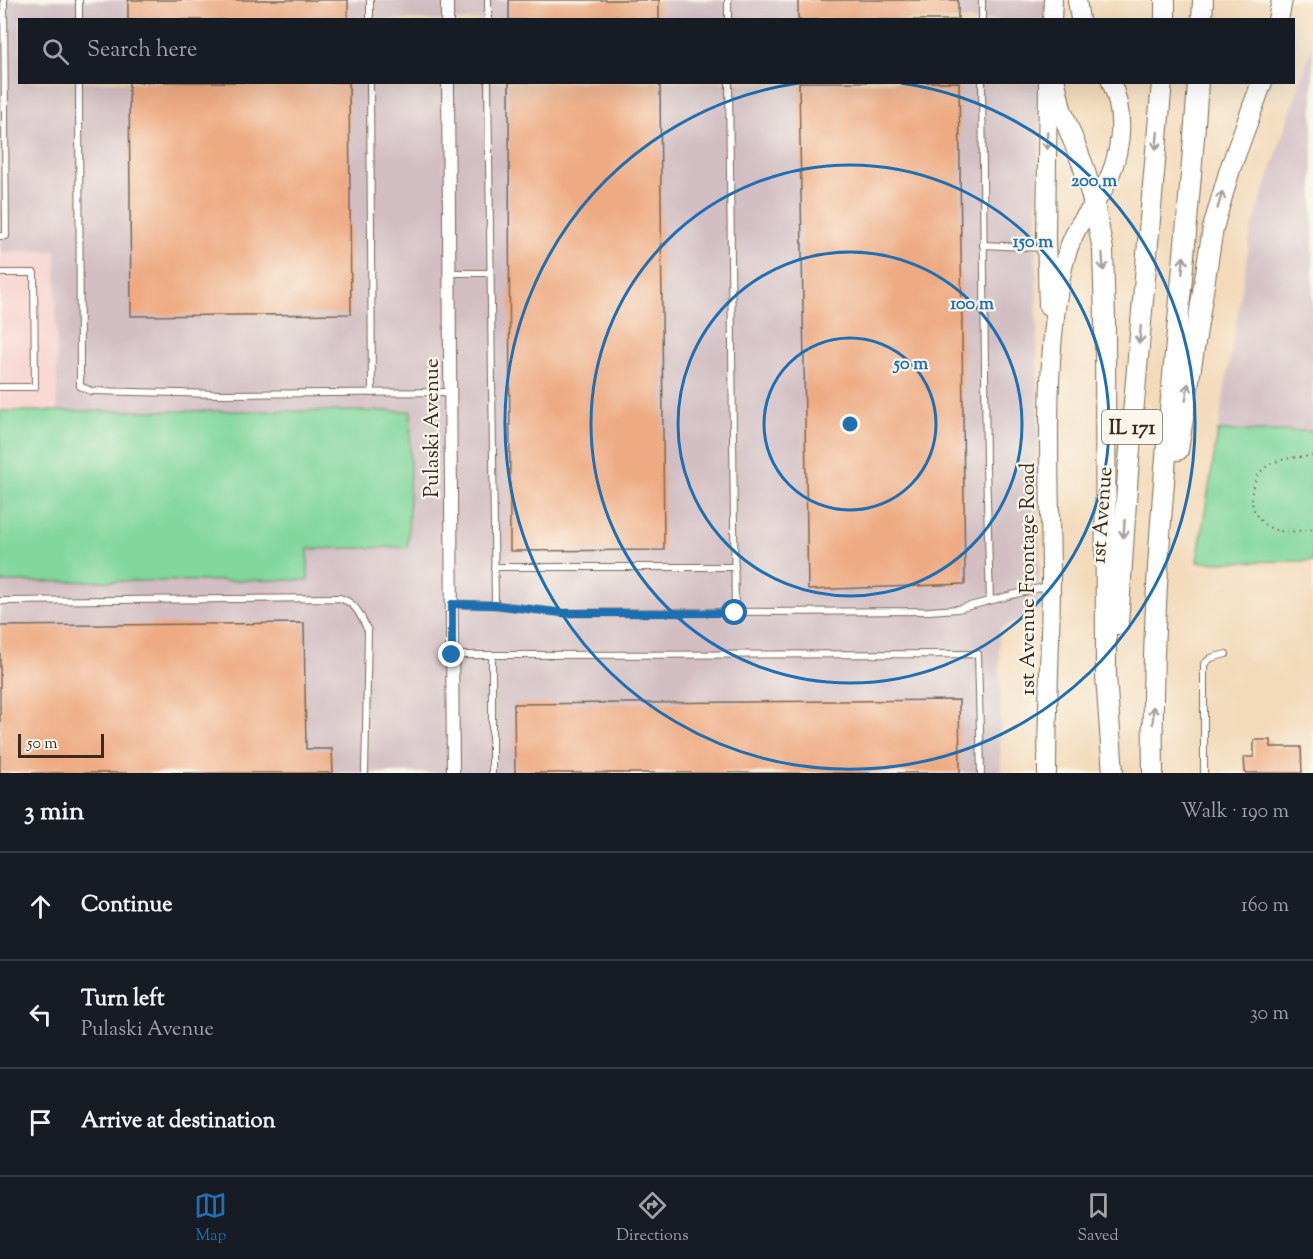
<!DOCTYPE html>
<html lang="en">
<head>
<meta charset="utf-8">
<style>
	body { margin:0; font-family:"Sorts Mill Goudy",serif; background:#242831; color:#f1f3f6 }
	.scale { position:absolute; left:18px; bottom:15px; width:86px; box-sizing:border-box; padding-left:6px; border:3px solid #3b2a1e; border-top:0; font-size:16px; line-height:21px; white-space:nowrap; color:#3b2a1e; -webkit-text-stroke:4px #fbf7ec; paint-order:stroke }
	.stop { position:absolute; width:18px; height:18px; margin:-14px; border:4px solid #1f6fb2; border-radius:50%; background:#fff }
	.stop.end { background:#1f6fb2; border-color:#fff; box-shadow:0 2px 6px #0008 }
	.list { margin:0; padding:0; list-style:none }
	h2 { display:flex; justify-content:space-between; align-items:center; height:78px; margin:0; padding:0 24px; font-size:26px }
	h2 small { font-size:20px; font-weight:400; color:#9ea1a6 }
	.list li { display:grid; grid-template-columns:39px 1fr auto; gap:18px; align-items:center; box-sizing:border-box; height:108px; padding:0 24px; border-top:2px solid #363941 }
	.list b { display:block; font-size:22px; white-space:nowrap }
	.list p { margin:0; font-size:20px; white-space:nowrap; color:#9ea1a6 }
	.list em { font-size:20px; font-style:normal; color:#9ea1a6 }
	.icon { flex:none; width:33px; height:33px; fill:none; stroke:currentColor; stroke-width:2; stroke-linecap:round; stroke-linejoin:round }
	.map { position:relative; flex:none; width:1313px; height:773px; overflow:hidden }
	.search { position:absolute; background:#171b24; box-shadow:0 6px 24px #0002; left:18px; right:18px; top:18px; height:66px; display:flex; align-items:center; gap:15px; box-sizing:border-box; padding:0 21px; border-radius:0px; color:#9ea1a6; font-size:22px }
	.sheet { height:402px; background:#171b24 }
	nav { display:flex; justify-content:space-around; align-items:center; box-sizing:border-box; height:84px; border-top:2px solid #363941; background:#171b24; font-size:16px; color:#9ea1a6 }
	nav a { display:grid; justify-items:center; gap:3px }
	nav .on { color:#1f6fb2 }
	.map>svg:first-child { display:block }
	.built { fill:#f7d0cc }
	.industrial { fill:#d2bec3 }
	.green { fill:#81d79c; stroke:#5e805d; stroke-width:1.5 }
	.building { fill:#eeab83 }
	.lines { fill:none; stroke-linecap:round; stroke-linejoin:round }
	.lane-casing { stroke:#7b6855; stroke-width:8 }
	.street-casing { stroke:#7b6855; stroke-width:14 }
	.secondary-casing { stroke:#7b6855; stroke-width:20 }
	.primary-casing { stroke:#7b6855; stroke-width:22 }
	.path { stroke:#7b6855; stroke-width:2; stroke-dasharray:1.5 4.5; stroke-linecap:butt }
	.lane { stroke:#fff; stroke-width:6 }
	.street { stroke:#fff; stroke-width:12 }
	.secondary { stroke:#fff; stroke-width:18 }
	.primary { stroke:#fff; stroke-width:20 }
	.oneway { stroke:#a79f9a }
	.route { stroke:#1f6fb2; stroke-width:8 }
	.ring { fill:none; stroke:#1f6fb2; stroke-width:3 }
	.labels { text-anchor:middle; stroke-width:4.5; stroke-linejoin:round; paint-order:stroke }
	.shield { fill:#fbf7ec; stroke:#75685c; stroke-width:1.5 }
	.shield-label { font-size:20px; font-weight:bold; fill:#3b2a1e }
	.street-label { font-size:21px; fill:#3b2a1e; stroke:#fbf7ec }
	.centre { fill:#1f6fb2; stroke:#fbf7ec; stroke-width:3 }
	.ring-label { font-size:18px; text-anchor:middle; font-weight:bold; fill:#1f6fb2; stroke:#fbf7ec; stroke-width:4.5; stroke-linejoin:round; paint-order:stroke }
</style>
</head>
<body>
<div class="map">
<svg width="1313" height="773" viewBox="0 0 1313 773">
	<rect width="100%" height="100%" fill="#fbf7ec"/>
	<filter id="ink" filterUnits="userSpaceOnUse"><feTurbulence type="fractalNoise" baseFrequency=".0167" numOctaves="2"/><feDisplacementMap in="SourceGraphic" scale="12" xChannelSelector="R" yChannelSelector="G"/><feConvolveMatrix kernelMatrix="1 2 1 2 8 2 1 2 1" color-interpolation-filters="sRGB"/></filter>
	<filter id="wash" filterUnits="userSpaceOnUse"><feTurbulence type="fractalNoise" baseFrequency=".008" numOctaves="4" result="noise"/><feDisplacementMap in="SourceGraphic" scale="24" xChannelSelector="R" yChannelSelector="G"/><feGaussianBlur stdDeviation="1.35" result="paint"/><feColorMatrix in="noise" values="0 0 0 0 0 0 0 0 0 0 0 0 0 0 0 0 0 1.4 0 .05"/><feComposite in="paint" operator="in"/></filter>
	<g filter="url(#wash)">
		<rect width="100%" height="100%" fill="#f3daba"/>
		<polygon class="built" points="56,251 57,410 0,411 0,252"/>
		<g class="industrial">
			<polygon points="0,0 1045,0 1044,20 20,20 20,82 1042,83 1036,237 1040,611 999,629 1001,773 0,773 0,411 57,410 56,251 0,252"/>
			<polygon points="1313,44 1313,431 1218,431 1252,227"/>
		</g>
		<g class="green">
			<polygon points="0,411 411,411 408,547 308,549 308,580 0,582"/>
			<polygon points="1218,431 1313,431 1313,561 1197,562"/>
		</g>
		<g id="blocks">
			<g class="building">
				<rect x="128" y="0" width="220" height="20"/>
				<rect x="509" y="0" width="150" height="20"/>
				<rect x="798" y="0" width="160" height="20"/>
				<polygon points="129,82 349,82 351,314 131,316"/>
				<polygon points="509,82 660,82 664,550 510,551"/>
				<polygon points="799,82 959,82 965,584 808,590"/>
				<polygon points="304,623 306,749 332,749 333,773 0,773 0,626"/>
				<polygon points="959,700 960,773 515,773 514,704"/>
				<polygon points="1254,740 1271,740 1271,747 1301,747 1302,773 1245,773 1244,757 1254,757"/>
			</g>
		</g>
	</g>
	<g filter="url(#ink)">
		<use href="#blocks" fill-opacity="0" stroke="#7b6855" stroke-width="1.5"/>
		<g class="lines">
			<defs>
				<g id="lane">
					<polyline points="79,0 79,20"/>
					<polyline points="370,0 370,20"/>
					<polyline points="728,0 728,20"/>
					<polyline points="982,0 982,20"/>
					<polyline points="488,20 488,0"/>
					<polyline points="79,82 80,386 91,391 220,394 450,392"/>
					<polyline points="370,82 372,393"/>
					<polyline points="488,82 495,605"/>
					<polyline points="729,82 735,613"/>
					<polyline points="982,82 986,467 990,601"/>
					<polyline points="0,236 6,236 4,0"/>
					<polyline points="983,245 1043,248"/>
					<polyline points="0,273 34,273 35,387 0,387"/>
					<polyline points="450,273 490,273"/>
					<polyline points="494,567 735,567"/>
					<path d="M 0,601 L 339,598 C 356,602 361,616 368,631 L 365,773"/>
					<polyline points="452,604 495,605 563,613 929,611 958,609 1047,586"/>
					<polyline points="453,655 978,654 981,773"/>
					<polyline points="492,773 492,655"/>
					<polyline points="1204,773 1204,664 1211,658 1226,654"/>
				</g>
				<g id="street">
					<polyline points="447,0 447,20"/>
					<polyline points="448,82 453,773"/>
				</g>
				<g id="secondary">
					<polyline points="1077,0 1080,20"/>
					<polyline points="1052,20 1053,0"/>
					<polyline points="1048,306 1046,237 1048,82"/>
					<path d="M 1047,773 C 1047,706 1051,639 1051,573 C 1050,476 1043,367 1062,272 C 1065,256 1071,240 1079,225 C 1086,214 1095,204 1102,192 C 1121,159 1127,117 1111,82"/>
				</g>
				<g id="primary">
					<polyline points="1165,20 1165,0"/>
					<polyline points="1202,20 1203,0"/>
					<polyline points="1278,20 1282,0"/>
					<polyline points="1055,82 1061,109 1084,168 1094,204 1103,250 1105,320 1106,676 1113,773"/>
					<polyline points="1178,450 1213,228 1230,169 1262,82"/>
					<polyline points="1118,624 1128,472 1162,82"/>
					<path d="M 1153,773 C 1149,542 1183,313 1198,82"/>
				</g>
			</defs>
			<use href="#lane" class="lane-casing"/>
			<use href="#street" class="street-casing"/>
			<use href="#secondary" class="secondary-casing"/>
			<use href="#primary" class="primary-casing"/>
			<path class="path" d="M 1313,456 C 1299,457 1285,457 1271,464 C 1248,475 1244,511 1267,526 C 1281,535 1297,531 1313,529"/>
			<use href="#lane" class="lane"/>
			<use href="#street" class="street"/>
			<use href="#secondary" class="secondary"/>
			<use href="#primary" class="primary"/>
		</g>
		<defs><path id="oneway-shaft" d="M-6 0H5M1.5-3L5.5 0L1.5 3" fill="none" stroke-width="1.6" stroke-linecap="round" stroke-linejoin="round" transform="scale(1.5)"/></defs>
		<g class="oneway">
			<use href="#oneway-shaft" transform="translate(1047 141) rotate(91)"/>
			<use href="#oneway-shaft" transform="translate(1157 141) rotate(95)"/>
			<use href="#oneway-shaft" transform="translate(1220 200) rotate(-74)"/>
			<use href="#oneway-shaft" transform="translate(1103 262) rotate(86)"/>
			<use href="#oneway-shaft" transform="translate(1183 265) rotate(-85)"/>
			<use href="#oneway-shaft" transform="translate(1140 335) rotate(95)"/>
			<use href="#oneway-shaft" transform="translate(1187 392) rotate(-81)"/>
			<use href="#oneway-shaft" transform="translate(1124 529) rotate(94)"/>
			<use href="#oneway-shaft" transform="translate(1153 715) rotate(-89)"/>
		</g>
	</g>
	<g class="lines" filter="url(#ink)">
		<polyline class="route" points="452,655 452,604 495,605 563,613 735,613"/>
	</g>
	<g class="ring">
		<circle cx="850" cy="424" r="86"/>
		<circle cx="850" cy="424" r="172"/>
		<circle cx="850" cy="424" r="259"/>
		<path d="M901 83A345 345 0 1 1 799 83"/>
	</g>
	<g class="labels">
		<rect class="shield" x="1102" y="410" width="60" height="34" rx="4.5"/>
		<g class="shield-label">
			<text x="1132" y="434">IL 171</text>
		</g>
		<g class="street-label">
			<text transform="translate(431 428) rotate(-90)" y="7">Pulaski Avenue</text>
			<text transform="translate(1101 515) rotate(-86)" y="7">1st Avenue</text>
			<text transform="translate(1027 579) rotate(-90)" y="7">1st Avenue Frontage Road</text>
		</g>
	</g>
	<circle cx="850" cy="424" r="9" class="centre"/>
	<g class="ring-label">
		<text x="1094" y="186">200 m</text>
		<text x="1033" y="247">150 m</text>
		<text x="972" y="309">100 m</text>
		<text x="911" y="369">50 m</text>
	</g>
</svg>
<div class="scale">50 m</div>
<div class="stop" style="left:735px;top:613px"></div>
<div class="stop end" style="left:452px;top:655px"></div>
<div class="search"><svg class="icon" aria-label="search" viewBox="0 0 24 24"><circle cx="10" cy="10" r="6"/><path d="M15 15l6 6"/></svg>Search here</div>
</div>
<section class="sheet">
<h2>3 min<small>Walk · 190 m</small></h2>
<ul class="list">
<li><svg class="icon" aria-label="ahead" viewBox="0 0 24 24"><path d="M12 20V5M6 11l6-6 6 6"/></svg><div><b>Continue</b></div><em>160 m</em></li>
<li><svg class="icon" aria-label="left" viewBox="0 0 24 24"><path d="M17 20v-9H6M10 6l-5 5 5 5"/></svg><div><b>Turn left</b><p>Pulaski Avenue</p></div><em>30 m</em></li>
<li><svg class="icon" aria-label="arrive" viewBox="0 0 24 24"><path d="M6 21V4h12l-3 4 3 4H6"/></svg><div><b>Arrive at destination</b></div></li>
</ul>
</section>
<nav>
<a class="on"><svg class="icon" aria-label="map" viewBox="0 0 24 24"><path d="M3 6l6-2 6 2 6-2v14l-6 2-6-2-6 2zM9 4v14M15 6v14"/></svg>Map</a>
<a><svg class="icon" aria-label="directions" viewBox="0 0 24 24"><path d="M12 3l9 9-9 9-9-9zM9 14v-3h6M13 9l2 2-2 2"/></svg>Directions</a>
<a><svg class="icon" aria-label="saved" viewBox="0 0 24 24"><path d="M7 4h10v16l-5-4-5 4z"/></svg>Saved</a>
</nav>
</body>
</html>
